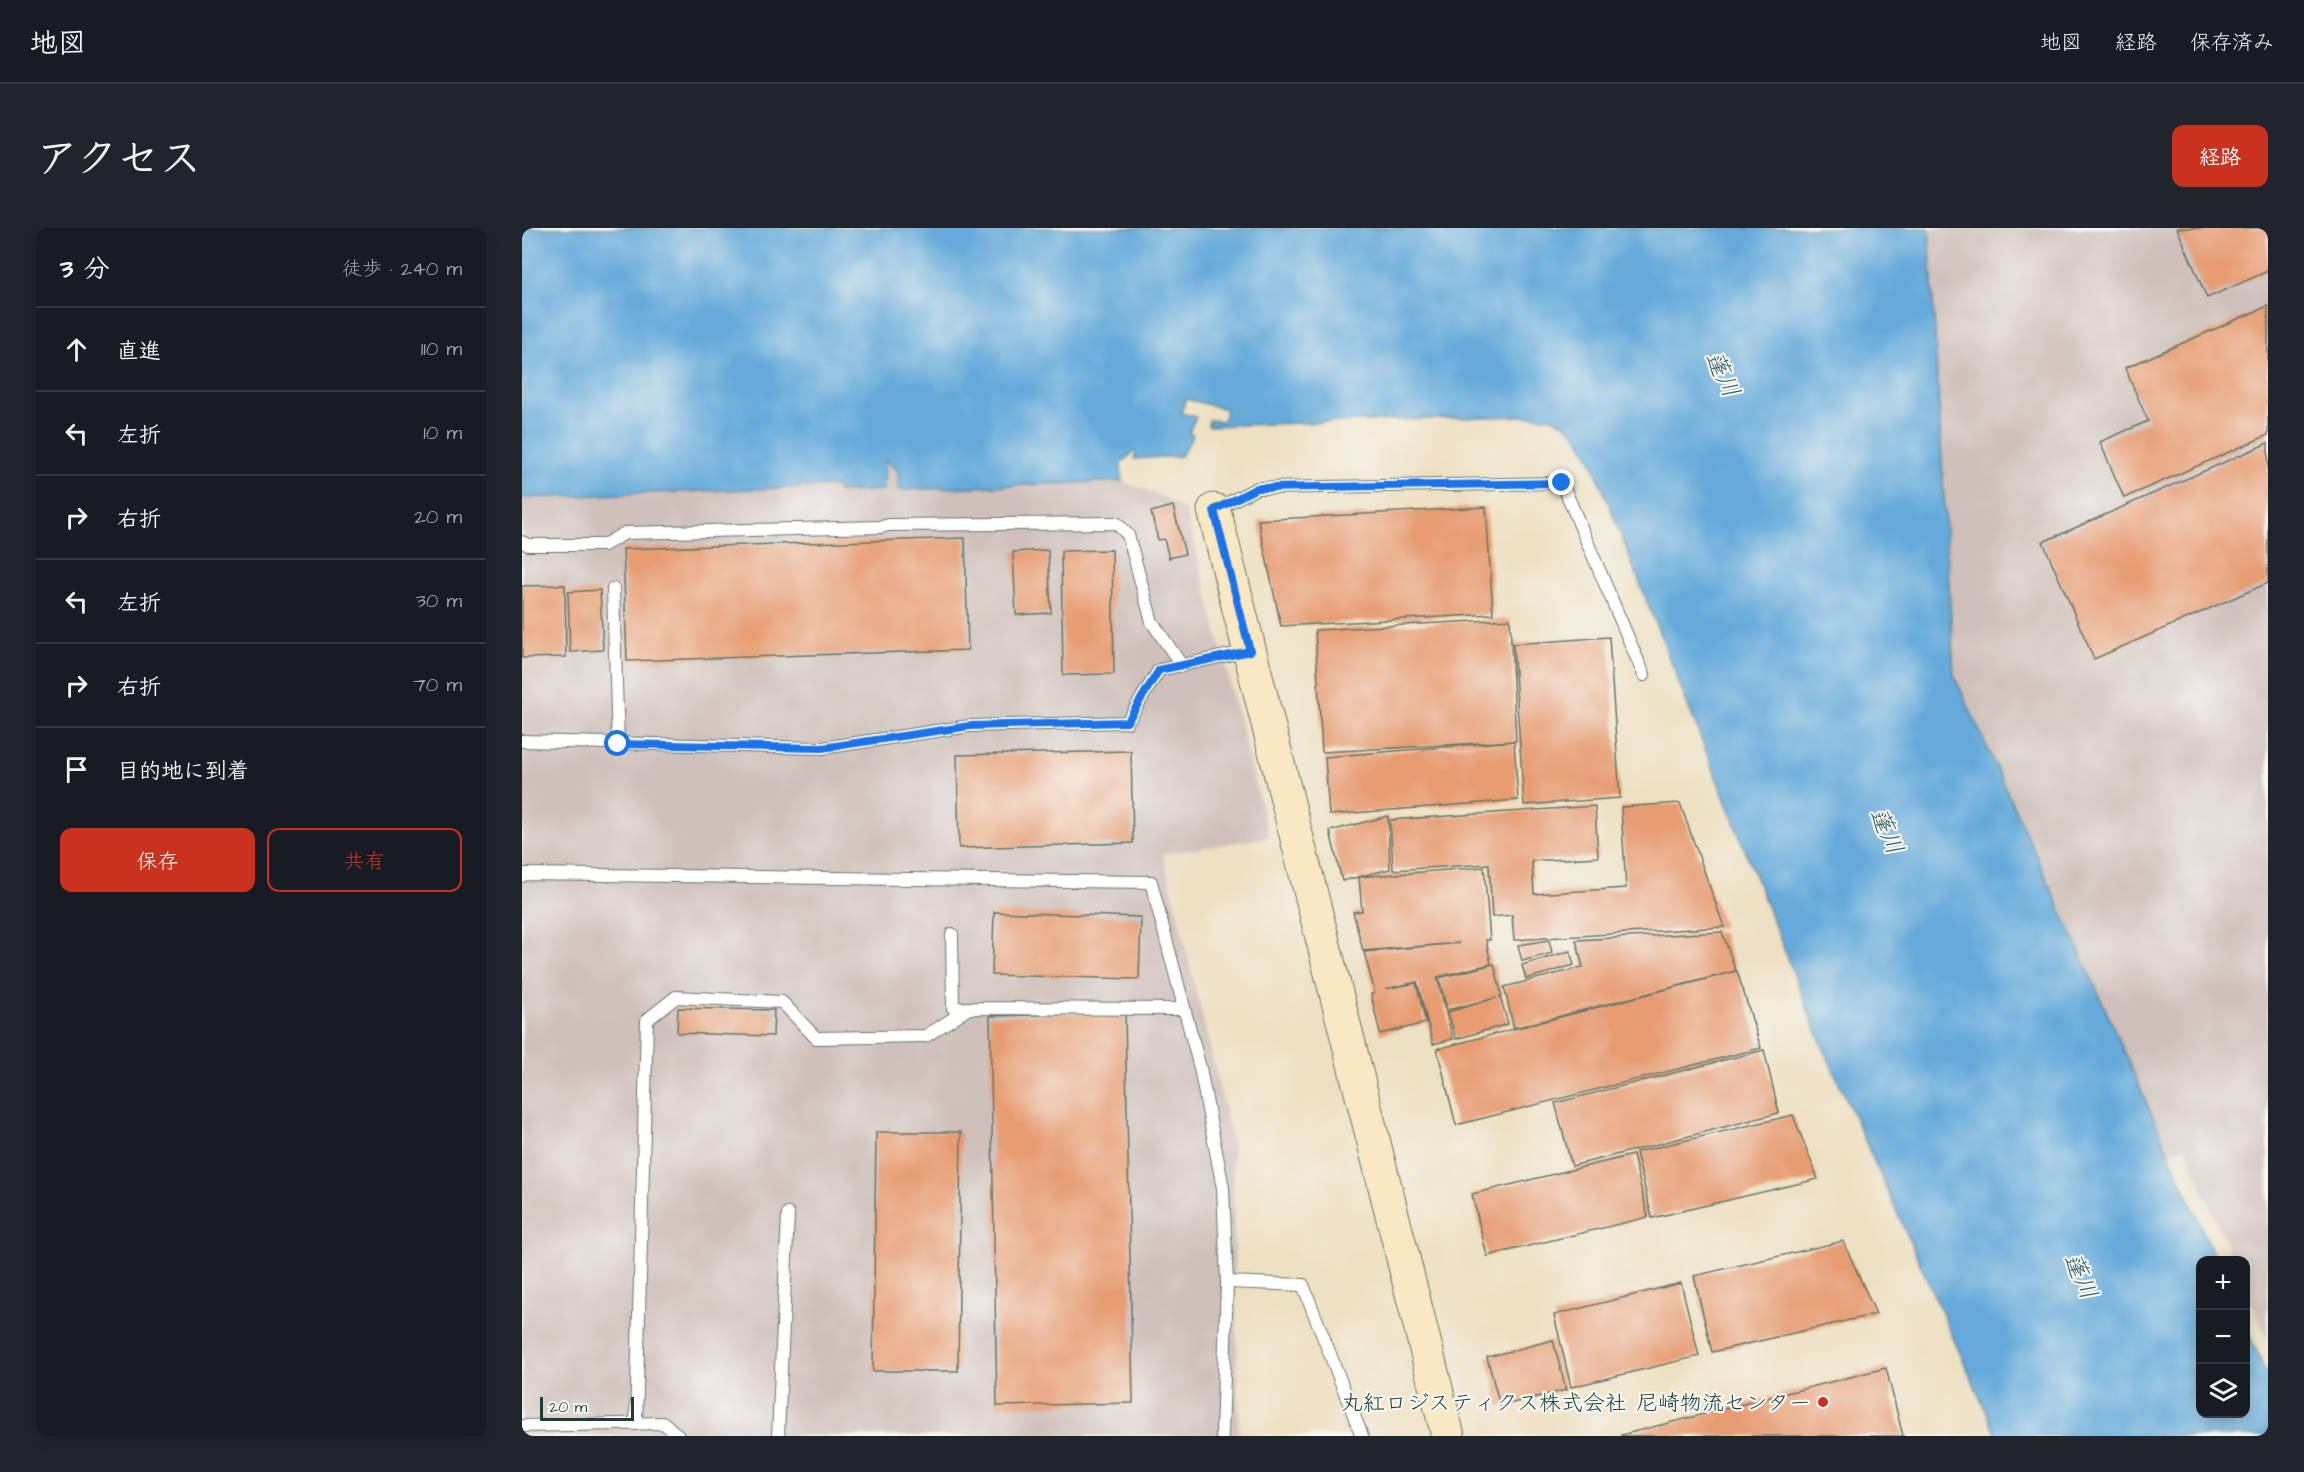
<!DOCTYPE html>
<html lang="ja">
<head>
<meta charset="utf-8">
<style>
	body { margin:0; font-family:"Architects Daughter","Klee One",sans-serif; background:#20242c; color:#f1f3f6 }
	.controls { position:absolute; right:18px; bottom:18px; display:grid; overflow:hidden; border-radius:12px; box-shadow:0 3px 15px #0003 }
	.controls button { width:54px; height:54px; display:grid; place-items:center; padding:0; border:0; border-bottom:2px solid #363941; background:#171b24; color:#f1f3f6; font:30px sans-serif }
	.scale { position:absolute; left:18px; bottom:15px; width:94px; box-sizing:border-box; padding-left:6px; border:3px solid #1f3d34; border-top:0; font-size:16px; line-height:21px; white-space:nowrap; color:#1f3d34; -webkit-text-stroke:4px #f6f6f2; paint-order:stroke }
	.stop { position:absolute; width:18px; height:18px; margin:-14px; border:4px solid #1a73e8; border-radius:50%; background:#fff }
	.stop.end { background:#1a73e8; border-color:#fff; box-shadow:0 2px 6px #0008 }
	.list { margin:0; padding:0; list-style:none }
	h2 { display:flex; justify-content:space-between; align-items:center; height:78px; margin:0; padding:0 24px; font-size:26px }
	h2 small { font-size:20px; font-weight:400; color:#9ea1a6 }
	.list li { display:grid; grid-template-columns:39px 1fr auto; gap:18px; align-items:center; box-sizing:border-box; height:84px; padding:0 24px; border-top:2px solid #363941 }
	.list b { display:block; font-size:22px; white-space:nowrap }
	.list em { font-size:20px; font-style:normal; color:#9ea1a6 }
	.actions { display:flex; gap:12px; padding:18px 24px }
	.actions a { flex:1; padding:14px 0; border:2px solid #c8321e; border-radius:12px; text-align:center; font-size:21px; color:#c8321e }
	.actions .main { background:#c8321e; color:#fff }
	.icon { flex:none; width:33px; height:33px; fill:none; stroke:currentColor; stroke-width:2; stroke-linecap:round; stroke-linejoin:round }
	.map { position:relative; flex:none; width:1746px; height:1208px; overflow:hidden; border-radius:12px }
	header { display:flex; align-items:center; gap:36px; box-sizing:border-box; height:84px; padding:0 30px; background:#171b24; border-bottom:2px solid #363941 }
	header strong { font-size:28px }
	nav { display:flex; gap:33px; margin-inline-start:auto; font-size:21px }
	.intro { display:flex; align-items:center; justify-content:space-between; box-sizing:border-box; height:144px; padding:0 36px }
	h1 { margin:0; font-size:42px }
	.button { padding:15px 27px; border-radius:12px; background:#c8321e; color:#fff; font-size:21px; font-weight:700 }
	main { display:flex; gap:36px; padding:0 36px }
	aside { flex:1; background:#171b24; border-radius:12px; box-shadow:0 3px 15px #0003 }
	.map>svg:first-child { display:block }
	.industrial { fill:#cfc0bb }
	.water { fill:#65aada; stroke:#427487; stroke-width:1.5 }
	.building { fill:#e79c72 }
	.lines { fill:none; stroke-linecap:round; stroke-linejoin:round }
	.lane-casing { stroke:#677666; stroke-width:14 }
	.secondary-casing { stroke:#677666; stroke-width:35 }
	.lane { stroke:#fff; stroke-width:12 }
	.secondary { stroke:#f8e8c3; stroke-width:33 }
	.route { stroke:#1a73e8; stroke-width:8 }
	.poi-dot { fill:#c8321e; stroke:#f6f6f2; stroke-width:2 }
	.labels { text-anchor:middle; stroke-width:4.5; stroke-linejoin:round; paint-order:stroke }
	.poi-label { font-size:22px; fill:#1f3d34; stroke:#f6f6f2; text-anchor:end }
	.water-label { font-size:24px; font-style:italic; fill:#345e66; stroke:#f6f6f2 }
</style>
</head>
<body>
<header>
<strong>地図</strong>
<nav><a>地図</a><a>経路</a><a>保存済み</a></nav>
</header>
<div class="intro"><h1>アクセス</h1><a class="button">経路</a></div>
<main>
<aside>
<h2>3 分<small>徒歩 · 240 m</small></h2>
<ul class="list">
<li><svg class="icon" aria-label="ahead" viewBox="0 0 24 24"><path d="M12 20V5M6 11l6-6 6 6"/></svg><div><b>直進</b></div><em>110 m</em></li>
<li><svg class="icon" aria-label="left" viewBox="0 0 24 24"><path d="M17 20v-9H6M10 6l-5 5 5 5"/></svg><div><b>左折</b></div><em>10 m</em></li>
<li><svg class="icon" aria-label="right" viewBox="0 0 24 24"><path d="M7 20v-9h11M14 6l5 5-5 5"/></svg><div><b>右折</b></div><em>20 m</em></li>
<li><svg class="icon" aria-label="left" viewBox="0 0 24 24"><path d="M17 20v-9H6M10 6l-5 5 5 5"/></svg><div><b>左折</b></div><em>30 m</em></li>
<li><svg class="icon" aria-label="right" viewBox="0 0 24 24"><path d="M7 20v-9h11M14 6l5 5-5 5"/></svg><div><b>右折</b></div><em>70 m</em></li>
<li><svg class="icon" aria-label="arrive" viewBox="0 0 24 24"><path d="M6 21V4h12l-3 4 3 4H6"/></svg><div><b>目的地に到着</b></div></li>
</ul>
<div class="actions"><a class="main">保存</a><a>共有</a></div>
</aside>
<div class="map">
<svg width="1746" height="1208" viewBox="0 0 1746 1208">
	<rect width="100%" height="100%" fill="#f6f6f2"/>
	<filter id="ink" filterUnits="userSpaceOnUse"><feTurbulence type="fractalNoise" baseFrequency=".0167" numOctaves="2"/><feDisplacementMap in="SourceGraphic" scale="12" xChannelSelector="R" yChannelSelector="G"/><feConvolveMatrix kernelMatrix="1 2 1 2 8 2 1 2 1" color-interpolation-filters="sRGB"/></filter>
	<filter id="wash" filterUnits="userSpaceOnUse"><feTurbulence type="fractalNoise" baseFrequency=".008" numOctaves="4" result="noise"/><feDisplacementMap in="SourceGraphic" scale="24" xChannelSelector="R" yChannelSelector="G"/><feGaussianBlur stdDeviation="1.35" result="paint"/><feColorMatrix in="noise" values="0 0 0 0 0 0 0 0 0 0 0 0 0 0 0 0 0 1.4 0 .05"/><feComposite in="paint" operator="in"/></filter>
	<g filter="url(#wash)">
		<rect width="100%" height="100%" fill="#eee0c2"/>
		<g class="industrial">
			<polygon points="1407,0 1746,0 1746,1114 1724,1061 1724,1032 1711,1032 1663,919 1648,928 1568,746 1432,447"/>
			<polygon points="362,231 376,243 376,262 600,253 641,269 664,283 747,609 641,626 710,912 717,1208 0,1208 0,270 313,258 362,262"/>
		</g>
		<path class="water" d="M 0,0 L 1407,0 L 1432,447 L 1568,746 L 1694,1032 L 1678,1032 L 1678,1186 L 1724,1186 L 1724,1099 L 1746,1150 L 1746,1208 L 1475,1208 L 1297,810 L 1072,239 C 1064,221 1053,199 1033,191 C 1024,187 1010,189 999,188 L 686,198 L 687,192 L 700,193 L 702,191 L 704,181 L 664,171 L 659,185 L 674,189 L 667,204 L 671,207 L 659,228 L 612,231 L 614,226 L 612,223 L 599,236 L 600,253 L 376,262 L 376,243 L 363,232 L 362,262 L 316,264 L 313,258 L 0,270 Z"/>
		<g id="blocks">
			<g class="building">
				<polygon points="1655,0 1746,0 1746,43 1685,70"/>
				<polygon points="1746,78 1746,207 1602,270 1578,214 1626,193 1603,140"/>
				<polygon points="1746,215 1746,355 1572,431 1521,314"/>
				<polygon points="651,278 663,326 647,330 642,311 636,312 629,284"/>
				<polygon points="964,279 971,386 759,398 736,292"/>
				<polygon points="443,310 446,422 105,433 101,321"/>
				<polygon points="526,322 529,385 494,387 491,324"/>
				<polygon points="590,322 592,446 541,447 539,323"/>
				<polygon points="43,357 44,429 0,430 0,358"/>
				<polygon points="78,362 81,422 48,424 46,364"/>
				<polygon points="988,391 994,513 800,524 793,402"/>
				<polygon points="1087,409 1098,570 1002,577 991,416"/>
				<polygon points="992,513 996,572 807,587 803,529"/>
				<polygon points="609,523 611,615 437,620 435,527"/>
				<polygon points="1158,575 1202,699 992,712 990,687 970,689 967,636 871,642 868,592 1073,578 1076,629 1010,633 1012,666 1104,660 1099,579"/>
				<polygon points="866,588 868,641 820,653 808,603"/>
				<polygon points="962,639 968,712 964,712 969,736 915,749 931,811 911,816 895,754 864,761 894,755 904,795 858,806 849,766 853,765 842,724 937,715 841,723 831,684 840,683 837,649"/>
				<polygon points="472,684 619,689 617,751 470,747"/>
				<polygon points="1200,704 1214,743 992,800 982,759 1061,739 1054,712"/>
				<polygon points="1027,712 1030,725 1000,733 996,717"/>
				<polygon points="1048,723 1052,737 1004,751 1000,737"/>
				<polygon points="972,736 980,768 978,768 986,796 934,811 926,784 974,770 925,782 917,750"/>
				<polygon points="1215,743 1239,820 934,897 915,821"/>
				<polygon points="156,780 252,782 251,808 155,805"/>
				<polygon points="603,785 611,1175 475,1178 468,788"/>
				<polygon points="1242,822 1257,885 1050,938 1033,875"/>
				<polygon points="1271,887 1296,951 1130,990 1114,924"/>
				<polygon points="354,904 439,904 436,1143 351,1143"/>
				<polygon points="1111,927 1126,989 965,1028 950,966"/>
				<polygon points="1321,1013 1354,1086 1190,1124 1172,1048"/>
				<polygon points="1159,1055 1177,1128 1049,1159 1032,1087"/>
				<polygon points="1031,1112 1044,1162 978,1178 965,1129"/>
				<polygon points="1364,1140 1381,1208 1099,1208 1099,1207"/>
			</g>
		</g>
	</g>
	<g filter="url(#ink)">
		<use href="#blocks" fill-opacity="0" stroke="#677666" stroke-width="1.5"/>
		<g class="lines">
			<defs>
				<g id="lane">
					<polyline points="692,282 735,260 1040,255 1122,447"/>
					<polyline points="0,314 6,317 82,317 103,305 359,299 367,297 594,295 606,307 630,394 660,438"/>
					<polyline points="91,361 96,516"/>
					<polyline points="0,513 300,520 448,498 605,494 637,442 726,423"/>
					<polyline points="0,648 1,646 629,654 678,840 701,960 705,1054 700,1208"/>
					<polyline points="430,706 431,780 662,781"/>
					<polyline points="705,1054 781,1057 840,1208"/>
					<polyline points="114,1196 125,792 154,769 260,774 294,810 404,808 447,780"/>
					<polyline points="0,1198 142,1195 156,1208"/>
					<polyline points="256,1208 266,986"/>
				</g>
				<polyline id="secondary" points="692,282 926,1208"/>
			</defs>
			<use href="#lane" class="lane-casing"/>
			<use href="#secondary" class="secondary-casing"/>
			<use href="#lane" class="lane"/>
			<use href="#secondary" class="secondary"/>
		</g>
	</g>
	<g class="lines" filter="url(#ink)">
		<polyline class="route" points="96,516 300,520 448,498 605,494 637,442 728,423 692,282 735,260 1040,255"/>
	</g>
	<circle class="poi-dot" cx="1301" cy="1174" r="6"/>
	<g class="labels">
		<g class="poi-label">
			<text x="1289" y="1182">丸紅ロジスティクス株式会社 尼崎物流センター</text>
		</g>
		<g class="water-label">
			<text transform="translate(1201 146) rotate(65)" y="8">蓬川</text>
			<text transform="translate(1365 603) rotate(66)" y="8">蓬川</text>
			<text transform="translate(1559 1048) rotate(66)" y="8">蓬川</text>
		</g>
	</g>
</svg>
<div class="controls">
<button>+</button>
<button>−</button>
<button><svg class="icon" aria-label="layers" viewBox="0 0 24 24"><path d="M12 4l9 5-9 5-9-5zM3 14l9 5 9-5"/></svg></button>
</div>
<div class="scale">20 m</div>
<div class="stop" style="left:96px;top:516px"></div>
<div class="stop end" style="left:1040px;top:255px"></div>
</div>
</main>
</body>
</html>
